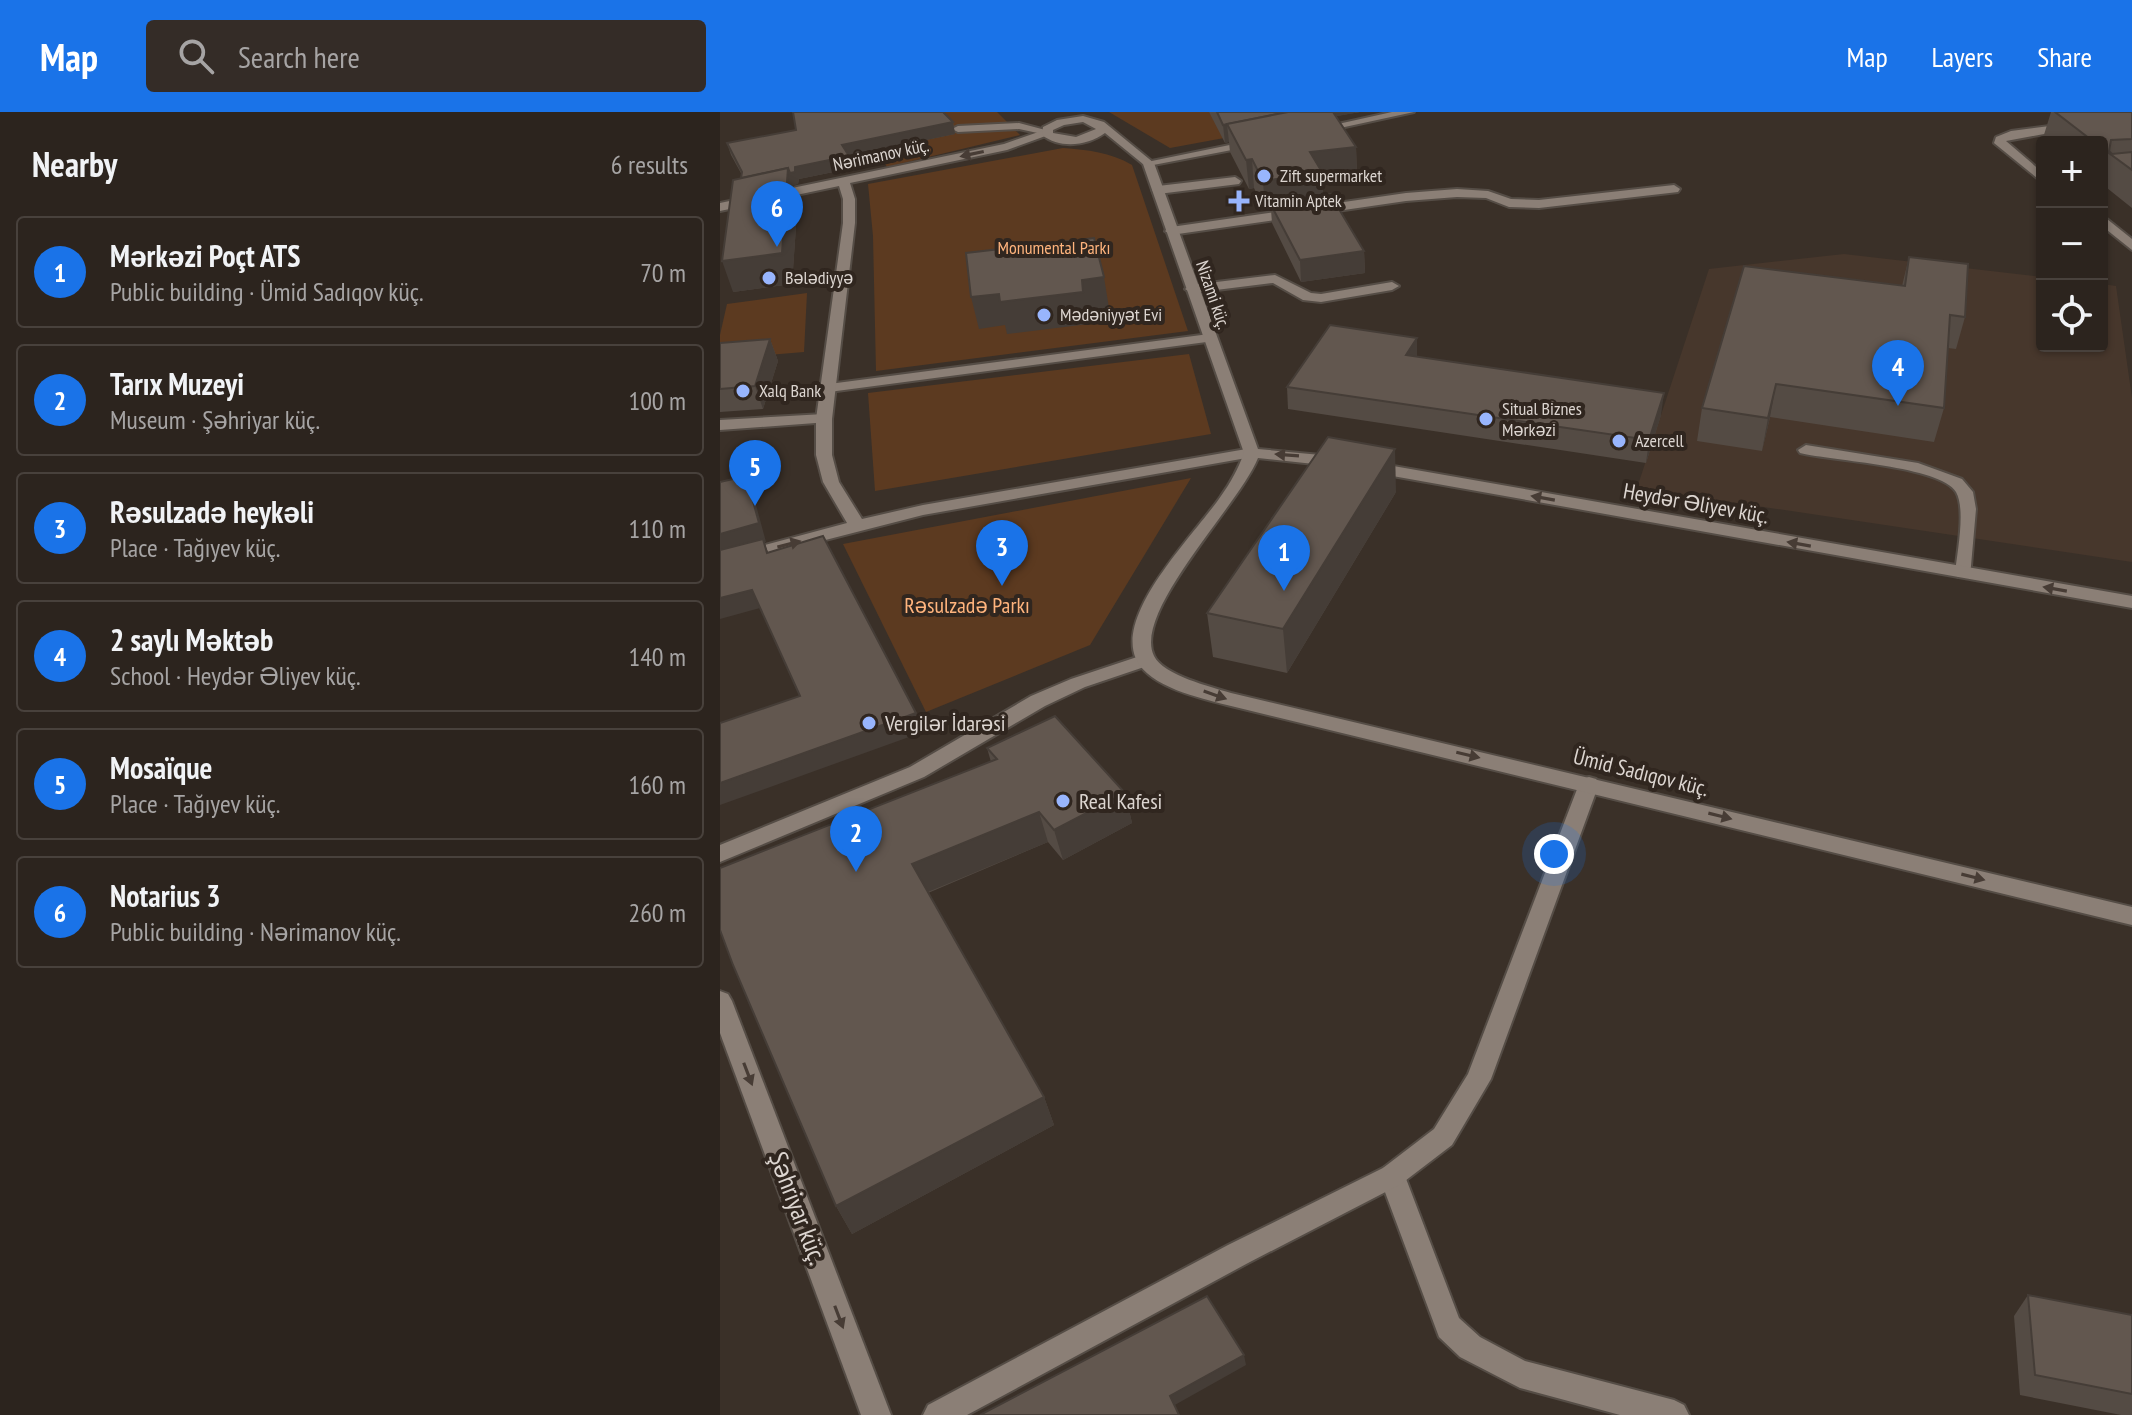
<!DOCTYPE html>
<html lang="en">
<head>
<meta charset="utf-8">
<style>
	body { margin:0; font-family:"PT Sans Narrow",sans-serif; background:#342c27; color:#f1f3f6 }
	.controls { position:absolute; right:24px; top:24px; display:grid; overflow:hidden; border-radius:8px; box-shadow:0 2px 6px #0004 }
	.controls button { width:72px; height:72px; display:grid; place-items:center; padding:0; border:0; border-bottom:2px solid #48413c; background:#2c241e; color:#f1f3f6; font:40px sans-serif }
	.you { position:absolute; left:834px; top:742px; width:28px; height:28px; margin:-20px; border:6px solid #fff; border-radius:50%; background:#1a73e8; box-shadow:0 0 0 12px #1a73e833 }
	.badge { display:grid; place-items:center; width:52px; height:52px; border-radius:50%; background:#1a73e8; color:#fff; font-size:26px; font-weight:700 }
	.pin { position:absolute; translate:-50% -66px; filter:drop-shadow(0 2px 4px #0008) }
	.pin::after { content:''; position:absolute; top:42px; width:28px; height:24px; background:inherit; clip-path:polygon(0 0,100% 0,50% 100%) }
	.list { margin:0; padding:0; list-style:none }
	h2 { display:flex; justify-content:space-between; align-items:center; height:104px; margin:0; padding:0 32px; font-size:34px }
	h2 small { font-size:26px; font-weight:400; color:#a6a4a4 }
	.list li { display:grid; grid-template-columns:52px 1fr auto; gap:24px; align-items:center; box-sizing:border-box; height:112px; margin:0 16px 16px; padding:0 16px; border:2px solid #48413c; border-radius:8px }
	.list b { display:block; font-size:30px; white-space:nowrap }
	.list p { margin:0; font-size:26px; white-space:nowrap; color:#a6a4a4 }
	.list em { font-size:26px; font-style:normal; color:#a6a4a4 }
	.icon { flex:none; width:44px; height:44px; fill:none; stroke:currentColor; stroke-width:2; stroke-linecap:round; stroke-linejoin:round }
	.map { position:relative; flex:none; width:1412px; height:1303px; overflow:hidden }
	header { display:flex; align-items:center; gap:48px; box-sizing:border-box; height:112px; padding:0 40px; background:#1a73e8; color:#fff }
	header strong { font-size:38px }
	nav { display:flex; gap:44px; margin-inline-start:auto; font-size:28px }
	.search { width:560px; height:72px; background:#342c27; display:flex; align-items:center; gap:20px; box-sizing:border-box; padding:0 28px; border-radius:8px; color:#a6a4a4; font-size:30px }
	main { display:flex }
	aside { flex:1; background:#2c241e }
	.map>svg:first-child { display:block }
	.built { fill:#47372c }
	.green { fill:#5c3a20 }
	.lines { fill:none; stroke-linecap:round; stroke-linejoin:round }
	.service-casing { stroke:#554d46; stroke-width:4 }
	.minor-casing { stroke:#554d46; stroke-width:4 }
	.tertiary-casing { stroke:#554d46; stroke-width:4 }
	.secondary-casing { stroke:#554d46; stroke-width:4 }
	.service { fill:#8b7f76; fill-rule:evenodd }
	.minor { fill:#8b7f76; fill-rule:evenodd }
	.tertiary { fill:#8b7f76; fill-rule:evenodd }
	.secondary { fill:#8b7f76; fill-rule:evenodd }
	.wall { fill:#544b44 }
	.shaded-wall { fill:#453d37 }
	.building { fill:#62574f; stroke:#453d37; stroke-width:2 }
	.oneway { fill:#473c35 }
	.poi-dot { fill:#98b5fd; stroke:#30261f; stroke-width:3 }
	.labels { text-anchor:middle; stroke-width:8; stroke-linejoin:round; paint-order:stroke }
	.far-street-label { font-size:18px; fill:#dcd5d0; stroke:#30261f }
	.far-poi-label { font-size:18px; fill:#dcd5d0; stroke:#30261f; text-anchor:start }
	.far-park-label { font-size:18px; fill:#ffb47d; stroke:#30261f }
	.street-label { font-size:22px; fill:#dcd5d0; stroke:#30261f }
	.park-label { font-size:22px; fill:#ffb47d; stroke:#30261f }
	.poi-label { font-size:22px; fill:#dcd5d0; stroke:#30261f; text-anchor:start }
	.near-street-label { font-size:26px; fill:#dcd5d0; stroke:#30261f }
</style>
</head>
<body>
<header>
<strong>Map</strong>
<div class="search"><svg class="icon" aria-label="search" viewBox="0 0 24 24"><circle cx="10" cy="10" r="6"/><path d="M15 15l6 6"/></svg>Search here</div>
<nav><a>Map</a><a>Layers</a><a>Share</a></nav>
</header>
<main>
<aside>
<h2>Nearby<small>6 results</small></h2>
<ul class="list">
<li><span class="badge">1</span><div><b>Mərkəzi Poçt ATS</b><p>Public building · Ümid Sadıqov küç.</p></div><em>70 m</em></li>
<li><span class="badge">2</span><div><b>Tarıx Muzeyi</b><p>Museum · Şəhriyar küç.</p></div><em>100 m</em></li>
<li><span class="badge">3</span><div><b>Rəsulzadə heykəli</b><p>Place · Tağıyev küç.</p></div><em>110 m</em></li>
<li><span class="badge">4</span><div><b>2 saylı Məktəb</b><p>School · Heydər Əliyev küç.</p></div><em>140 m</em></li>
<li><span class="badge">5</span><div><b>Mosaïque</b><p>Place · Tağıyev küç.</p></div><em>160 m</em></li>
<li><span class="badge">6</span><div><b>Notarius 3</b><p>Public building · Nərimanov küç.</p></div><em>260 m</em></li>
</ul>
</aside>
<div class="map">
<svg width="1412" height="1303" viewBox="0 0 1412 1303">
	<rect width="100%" height="100%" fill="#3a3028"/>
	<polygon class="built" points="1124,142 1322,165 1322,234 1382,234 1382,172 1396,174 1412,286 1412,450 917,376 989,157"/>
	<g class="green">
		<polygon points="134,0 277,0 300,23 167,55"/>
		<polygon points="389,0 489,0 515,24 450,36"/>
		<path d="M 343,36 C 368,38 390,40 412,53 L 468,219 L 156,259 L 153,124 L 148,72 Z"/>
		<polygon points="87,181 84,240 0,247 0,223 7,192"/>
		<polygon points="469,242 491,322 155,379 148,281"/>
		<polygon points="471,366 370,533 206,600 123,432"/>
	</g>
	<g class="lines">
		<defs>
			<g id="service">
				<polygon points="299,11 333,20 327,23 299,17 238,20 232,17 238,14"/>
				<polygon points="1353,11 1359,14 1357,16 1286,29 1322,60 1322,70 1274,31 1276,25 1291,19"/>
				<polygon points="515,65 521,69 519,72 438,82 432,78 438,74"/>
				<polygon points="954,73 960,77 958,80 819,96 789,95 766,86 737,85 686,89 451,123 445,119 451,115 686,81 737,77 768,79 791,87 819,88"/>
				<polygon points="555,163 591,181 601,182 672,170 679,174 672,178 601,190 583,188 553,171 472,181 465,177 472,173"/>
				<polygon points="104,302 112,307 109,310 0,318 0,308"/>
				<path d="M 1086,333 L 1198,351 L 1242,367 L 1253,380 L 1256,397 L 1250,465 L 1238,465 L 1235,461 C 1237,442 1246,397 1236,380 C 1221,354 1112,349 1080,341 L 1078,338 Z"/>
				<polygon points="672,1052 681,1056 685,1064 739,1206 760,1225 805,1249 954,1288 964,1293 969,1303 900,1303 800,1276 740,1245 719,1225 659,1064 663,1056"/>
			</g>
			<g id="minor">
				<polygon points="672,0 694,0 597,21 591,18"/>
				<polygon points="534,28 540,31 538,33 428,54 422,51"/>
				<polygon points="1382,103 1412,127 1412,138 1382,114"/>
				<polygon points="489,222 496,226 494,229 109,280 102,276 109,272"/>
				<polygon points="426,542 435,548 433,552 365,575 325,594 204,665 0,750 0,733 190,655 311,584 351,567"/>
				<polygon points="869,665 876,667 879,672 771,967 732,1033 681,1072 528,1151 247,1303 203,1303 208,1293 508,1133 663,1056 714,1017 748,962 859,672 862,667"/>
				<polygon points="0,879 8,882 12,889 171,1303 141,1303 0,921"/>
			</g>
			<polygon id="tertiary" points="327,17 333,20 331,22 287,38 130,71 135,87 135,111 112,307 112,343 119,370 142,407 203,393 532,336 538,338 538,344 203,403 0,455 0,445 127,411 103,370 96,343 96,307 123,111 123,87 119,74 0,99 0,91 284,32"/>
			<path id="secondary" d="M 363,4 L 384,10 L 434,51 L 538,337 L 622,345 L 1412,484 L 1412,496 L 622,355 L 538,346 C 519,393 412,500 434,544 C 443,563 491,575 511,581 L 1412,795 L 1412,813 L 507,593 C 480,586 429,575 416,547 C 395,500 476,421 501,384 C 511,370 518,357 524,341 L 423,52 L 385,21 C 367,34 340,37 322,23 L 323,15 L 337,8 ZM 363,10 L 376,17 L 356,25 L 333,21 L 333,18 L 344,13 Z"/>
		</defs>
		<use href="#service" class="service-casing"/>
		<use href="#minor" class="minor-casing"/>
		<use href="#tertiary" class="tertiary-casing"/>
		<use href="#secondary" class="secondary-casing"/>
		<use href="#service" class="service"/>
		<use href="#minor" class="minor"/>
		<use href="#tertiary" class="tertiary"/>
		<use href="#secondary" class="secondary"/>
	</g>
	<g class="wall">
		<polygon points="489,0 640,0 616,4 636,35 637,64 602,68 603,83 644,139 645,161 581,170 552,111 551,98 545,98 534,76 529,77 510,40 509,30 505,31"/>
		<polygon points="1331,0 1412,0 1412,96 1382,72 1382,30 1328,30 1323,26"/>
		<polygon points="233,10 235,22 129,44 133,56 79,67 78,72 73,73 78,86 72,172 13,180 22,63 11,43 7,31"/>
		<polygon points="1189,145 1245,205 1236,237 1228,236 1224,296 1214,330 1050,305 1042,339 977,329 982,296 1182,174"/>
		<polygon points="50,227 58,249 43,297 0,300 0,231"/>
		<polygon points="697,245 941,303 926,351 568,297 567,275"/>
		<polygon points="676,380 567,561 493,545 487,501"/>
		<polygon points="267,636 405,681 412,711 343,748 328,730 208,781 324,985 334,1013 132,1122 116,1094 13,853 271,650"/>
		<polygon points="1308,1183 1412,1203 1412,1303 1401,1303 1300,1283 1294,1204"/>
	</g>
	<g class="shaded-wall">
		<polygon points="607,0 640,0 607,6"/>
		<polygon points="233,10 235,22 125,45 122,33"/>
		<polygon points="507,12 509,30 505,31 503,13"/>
		<polygon points="636,35 637,64 602,68 604,90 550,91 551,98 545,98 543,69 590,40"/>
		<polygon points="129,44 133,56 79,67 78,72 73,73 78,86 72,172 13,180 2,149 68,56"/>
		<polygon points="532,47 534,76 529,77 526,48"/>
		<polygon points="644,139 645,161 581,170 580,148"/>
		<polygon points="384,165 389,196 368,199 369,212 287,222 285,213 259,217 251,185"/>
		<polygon points="697,226 697,248 686,243"/>
		<polygon points="50,227 58,249 43,297 35,274"/>
		<polygon points="1056,272 1050,305 1042,339 1048,306"/>
		<polygon points="944,281 941,303 926,351 929,328"/>
		<polygon points="675,337 676,380 567,561 563,517"/>
		<polygon points="26,364 33,382 46,430 44,430 50,445 0,442 0,422"/>
		<polygon points="32,478 40,496 0,507 0,486"/>
		<polygon points="196,601 203,620 0,693 0,671"/>
		<polygon points="405,681 412,711 343,748 334,718"/>
		<polygon points="319,700 328,730 203,782 192,752"/>
		<polygon points="324,985 334,1013 132,1122 116,1094"/>
		<polygon points="524,1243 526,1253 453,1294 450,1284"/>
	</g>
	<g class="building">
		<polygon points="73,0 223,0 233,10 122,33 129,44 75,55 75,60 70,61 68,56 21,66 22,60 7,31 76,18"/>
		<polygon points="497,0 567,0 503,13"/>
		<polygon points="568,0 613,0 636,35 590,40 602,60 543,69 532,47 526,48 507,12"/>
		<polygon points="1335,0 1412,0 1412,27 1391,28 1389,39 1392,42 1412,40 1412,58 1382,36 1382,30 1374,30"/>
		<polygon points="68,56 62,141 2,149 13,68"/>
		<polygon points="610,82 644,139 580,148 550,91"/>
		<polygon points="374,126 384,165 362,168 363,180 280,190 279,182 251,185 246,141"/>
		<polygon points="1189,145 1248,152 1245,205 1230,203 1224,296 1056,272 1048,306 982,296 1024,154 1185,174"/>
		<polygon points="610,213 697,226 686,243 944,281 929,328 567,275"/>
		<polygon points="50,227 35,274 0,277 0,231"/>
		<polygon points="608,325 675,337 563,517 487,501"/>
		<polygon points="26,364 39,411 0,422 0,370"/>
		<polygon points="103,424 196,601 0,671 0,611 80,584 32,478 0,486 0,438 43,427 47,441"/>
		<polygon points="335,604 405,681 334,718 319,700 192,752 324,985 116,1094 13,853 0,818 0,756 277,647 267,636"/>
		<polygon points="1308,1183 1412,1203 1412,1282 1315,1263"/>
		<polygon points="487,1184 524,1243 450,1284 459,1303 260,1303"/>
	</g>
	<defs><path id="oneway-solid" d="M-6-.8H1V-3.2L6.5 0L1 3.2V.8H-6Z" transform="scale(2)"/></defs>
	<g class="oneway">
		<use href="#oneway-solid" transform="translate(252 42) rotate(168)"/>
		<use href="#oneway-solid" transform="translate(567 343) rotate(-176)"/>
		<use href="#oneway-solid" transform="translate(823 386) rotate(-170)"/>
		<use href="#oneway-solid" transform="translate(69 432) rotate(-15)"/>
		<use href="#oneway-solid" transform="translate(1079 432) rotate(-170)"/>
		<use href="#oneway-solid" transform="translate(1335 477) rotate(-170)"/>
		<use href="#oneway-solid" transform="translate(495 583) rotate(19)"/>
		<use href="#oneway-solid" transform="translate(748 643) rotate(13)"/>
		<use href="#oneway-solid" transform="translate(1000 704) rotate(14)"/>
		<use href="#oneway-solid" transform="translate(1253 765) rotate(14)"/>
		<use href="#oneway-solid" transform="translate(28 962) rotate(69)"/>
		<use href="#oneway-solid" transform="translate(119 1205) rotate(69)"/>
	</g>
	<g class="poi-dot">
		<circle cx="544" cy="64" r="8"/>
		<path d="M515 77h8v8h8v8h-8v8h-8v-8h-8v-8h8z"/>
		<circle cx="49" cy="166" r="8"/>
		<circle cx="324" cy="203" r="8"/>
		<circle cx="23" cy="279" r="8"/>
		<circle cx="766" cy="307" r="8"/>
		<circle cx="899" cy="329" r="8"/>
		<circle cx="149" cy="611" r="8"/>
		<circle cx="343" cy="689" r="8"/>
	</g>
	<g class="labels">
		<g class="far-street-label">
			<text transform="translate(161 43) rotate(-12)" y="6">Nərimanov küç.</text>
			<text transform="translate(493 183) rotate(71)" y="6">Nizami küç.</text>
		</g>
		<g class="far-poi-label">
			<text x="560" y="70">Zift supermarket</text>
			<text x="535" y="95">Vitamin Aptek</text>
			<text x="65" y="172">Bələdiyyə</text>
			<text x="340" y="209">Mədəniyyət Evi</text>
			<text x="39" y="285">Xalq Bank</text>
			<text x="782" y="303">Situal Biznes<tspan x="782" dy="21">Mərkəzi</tspan></text>
			<text x="915" y="335">Azercell</text>
		</g>
		<g class="far-park-label">
			<text x="334" y="142">Monumental Parkı</text>
		</g>
		<g class="street-label">
			<text transform="translate(976 391) rotate(10)" y="8">Heydər Əliyev küç.</text>
			<text transform="translate(921 660) rotate(14)" y="8">Ümid Sadıqov küç.</text>
		</g>
		<g class="park-label">
			<text x="247" y="501">Rəsulzadə Parkı</text>
		</g>
		<g class="poi-label">
			<text x="165" y="619">Vergilər İdarəsi</text>
			<text x="359" y="697">Real Kafesi</text>
		</g>
		<g class="near-street-label">
			<text transform="translate(78 1096) rotate(69)" y="9">Şəhriyar küç.</text>
		</g>
	</g>
</svg>
<div class="controls">
<button>+</button>
<button>−</button>
<button><svg class="icon" aria-label="locate" viewBox="0 0 24 24"><circle cx="12" cy="12" r="6"/><path d="M12 2v4M12 18v4M2 12h4M18 12h4"/></svg></button>
</div>
<div class="you"></div>
<div class="pin badge" style="left:564px;top:479px">1</div>
<div class="pin badge" style="left:136px;top:760px">2</div>
<div class="pin badge" style="left:282px;top:474px">3</div>
<div class="pin badge" style="left:1178px;top:294px">4</div>
<div class="pin badge" style="left:35px;top:394px">5</div>
<div class="pin badge" style="left:57px;top:135px">6</div>
</div>
</main>
</body>
</html>
